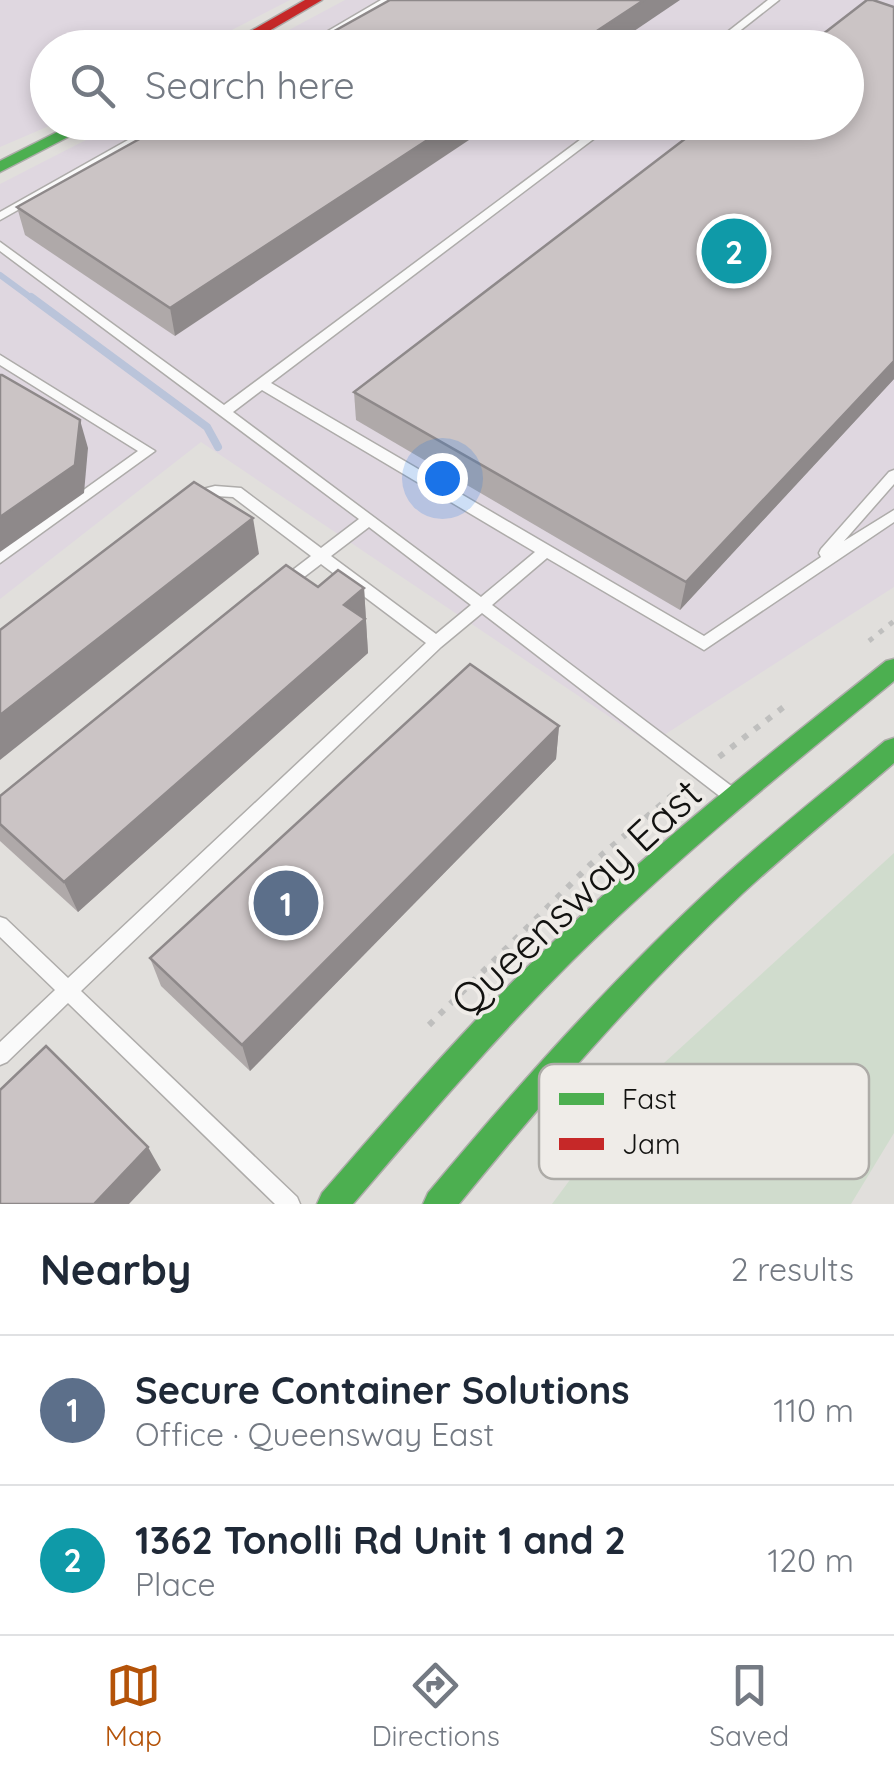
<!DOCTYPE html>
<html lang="en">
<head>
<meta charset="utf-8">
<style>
	body { margin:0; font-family:Quicksand,sans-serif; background:#f2f2f3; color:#1f2937 }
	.you { position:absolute; left:442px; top:478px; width:35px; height:35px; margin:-25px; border:8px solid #fff; border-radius:50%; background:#1a73e8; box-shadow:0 0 0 15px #1a73e833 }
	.badge { display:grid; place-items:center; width:65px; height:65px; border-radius:50%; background:#b45309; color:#fff; font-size:32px; font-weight:700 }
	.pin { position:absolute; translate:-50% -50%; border:5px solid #fff; box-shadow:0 2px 10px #0006 }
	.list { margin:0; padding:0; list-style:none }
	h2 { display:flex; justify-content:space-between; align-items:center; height:130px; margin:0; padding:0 40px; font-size:42px }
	h2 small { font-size:32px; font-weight:400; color:#747a83 }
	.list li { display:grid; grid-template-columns:65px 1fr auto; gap:30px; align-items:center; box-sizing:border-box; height:150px; padding:0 40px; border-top:2px solid #e0e1e3 }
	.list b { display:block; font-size:38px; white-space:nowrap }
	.list p { margin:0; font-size:32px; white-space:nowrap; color:#747a83 }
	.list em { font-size:32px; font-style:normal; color:#747a83 }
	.icon { flex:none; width:55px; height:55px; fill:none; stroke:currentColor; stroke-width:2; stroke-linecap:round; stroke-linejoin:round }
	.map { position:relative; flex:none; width:894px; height:1204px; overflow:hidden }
	.search { position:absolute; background:#fff; box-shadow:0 5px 15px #0003; left:30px; right:30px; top:30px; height:110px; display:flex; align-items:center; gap:25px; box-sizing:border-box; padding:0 35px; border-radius:55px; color:#747a83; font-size:38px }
	.sheet { height:430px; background:#fff }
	nav { display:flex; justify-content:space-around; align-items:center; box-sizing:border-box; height:140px; border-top:2px solid #e0e1e3; background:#fff; font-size:28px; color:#747a83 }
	nav a { display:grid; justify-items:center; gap:5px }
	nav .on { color:#b45309 }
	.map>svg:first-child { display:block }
	.industrial { fill:#dfd7e0 }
	.green { fill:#d0dccd }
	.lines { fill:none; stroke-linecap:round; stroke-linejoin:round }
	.stream-far1 { stroke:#bac4da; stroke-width:6 }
	.stream { stroke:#bac4da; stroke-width:8 }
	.lane-casing { stroke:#aeacaa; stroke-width:3 }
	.fast-casing { stroke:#aeacaa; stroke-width:3 }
	.jam-casing { stroke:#aeacaa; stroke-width:3 }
	.path-far1 { stroke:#bfbfbe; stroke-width:5; stroke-dasharray:5 8; stroke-linecap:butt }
	.path { stroke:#bfbfbe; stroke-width:6; stroke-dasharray:6 9; stroke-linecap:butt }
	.lane { fill:#fafafa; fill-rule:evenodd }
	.fast { fill:#4caf50; fill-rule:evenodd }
	.jam { fill:#c62828; fill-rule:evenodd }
	.wall { fill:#afa9a9 }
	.shaded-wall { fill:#8e898a }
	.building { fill:#cbc4c5; stroke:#8e898a; stroke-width:2.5 }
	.labels { text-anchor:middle; stroke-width:8; stroke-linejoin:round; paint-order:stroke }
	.near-street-label { font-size:42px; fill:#121210; stroke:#efece8 }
	.key { fill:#efece8; stroke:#adaba7; stroke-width:2.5 }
	.key-label { font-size:28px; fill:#121210 }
</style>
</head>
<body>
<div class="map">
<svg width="894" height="1204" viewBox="0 0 894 1204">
	<rect width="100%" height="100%" fill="#e1dfdc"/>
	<g class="industrial">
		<polygon points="0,0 290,0 199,47 48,48 48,122 56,123 0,147"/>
		<polygon points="345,0 894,0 894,587 650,744 201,442 0,599 0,184 119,123 846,122 846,48 257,47"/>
	</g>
	<polygon class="green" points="894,853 894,1133 851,1204 552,1204 641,1084"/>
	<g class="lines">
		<polyline class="stream-far1" points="0,275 34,300"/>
		<polyline class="stream" points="31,297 207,427 218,447"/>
		<defs>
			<g id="lane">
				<polygon points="381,0 393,0 311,48 299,48"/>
				<polygon points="768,0 779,0 718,48 707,48"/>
				<polygon points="160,122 174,122 0,220 0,212"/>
				<path d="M 604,122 L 616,122 L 271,383 L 704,636 L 821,557 L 819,553 L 821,549 L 889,472 L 894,470 L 894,484 L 844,541 L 894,510 L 894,522 L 704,650 L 547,558 L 492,605 L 738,791 L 740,796 L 738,801 L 732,803 L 726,801 L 482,613 L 441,647 L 81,991 L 297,1197 L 300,1204 L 275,1204 L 68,1003 L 7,1062 L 0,1065 L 0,1042 L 55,990 L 0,937 L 0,917 L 6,919 L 68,978 L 426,643 L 321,564 L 287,590 L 277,590 L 275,586 L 277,582 L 311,556 L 233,497 L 215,496 L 192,502 L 187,501 L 185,497 L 187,493 L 215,486 L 241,488 L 321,548 L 359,519 L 0,251 L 0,242 L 224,405 ZM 262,390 L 535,552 L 481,597 L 233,412 ZM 369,527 L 471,605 L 436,634 L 331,556 Z"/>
				<polygon points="0,355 155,451 0,563 0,550 138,451 0,365"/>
			</g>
			<g id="fast">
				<polygon points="77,122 97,122 0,172 0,161"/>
				<path d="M 894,659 L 894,681 C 784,771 673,861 572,961 C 495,1038 424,1121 353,1204 L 317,1204 L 322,1193 C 397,1107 471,1020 554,941 C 659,841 773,751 886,661 Z"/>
				<path d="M 894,738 L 894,763 C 844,806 792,848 743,893 C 640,989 548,1095 459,1204 L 423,1204 L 428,1193 C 520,1083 615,976 721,879 C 774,831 830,787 885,741 Z"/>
			</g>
			<polygon id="jam" points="305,0 322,0 240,48 221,48"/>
		</defs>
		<use href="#lane" class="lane-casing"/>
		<use href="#fast" class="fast-casing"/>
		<use href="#jam" class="jam-casing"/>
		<polyline class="path-far1" points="869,641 894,621"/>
		<g class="path">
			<polyline points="719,757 785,706"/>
			<polyline points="429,1025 591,864 683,786"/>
		</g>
		<use href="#lane" class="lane"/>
		<use href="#fast" class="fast"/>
		<use href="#jam" class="jam"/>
	</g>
	<g class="wall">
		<polygon points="894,7 894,379 680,610 356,420 354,392"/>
		<polygon points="170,122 175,336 25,235 17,207"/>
		<polygon points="318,587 364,588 368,653 78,912 0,841 0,796"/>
		<polygon points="559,726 556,759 250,1071 161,986 150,958"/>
	</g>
	<g class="shaded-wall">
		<polygon points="644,0 680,0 609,48 571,48"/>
		<polygon points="455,122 496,122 175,336 170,308"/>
		<polygon points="894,361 894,379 680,610 686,582"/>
		<polygon points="80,420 88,448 84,493 0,552 0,517"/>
		<polygon points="253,518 259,554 0,760 0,715"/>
		<polygon points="364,588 368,653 78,912 64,882 344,605"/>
		<polygon points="559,726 556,759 250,1071 242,1045"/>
		<polygon points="148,1147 161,1170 129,1204 94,1204"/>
	</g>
	<g class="building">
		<polygon points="390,0 644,0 571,48 304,48"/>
		<polygon points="867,0 873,0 894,7 894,361 686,582 354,392 707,122 846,122 846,48 805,48"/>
		<polygon points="170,122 455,122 170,308 17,207"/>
		<polygon points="0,375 2,375 80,420 75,465 0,517"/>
		<polygon points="194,482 253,518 0,715 0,630"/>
		<polygon points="286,565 318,587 338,570 364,588 344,605 365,619 64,882 0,824 0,796"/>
		<polygon points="470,664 559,726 242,1045 150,958"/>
		<polygon points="46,1046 148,1147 94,1204 0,1204 0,1090"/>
	</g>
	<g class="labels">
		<g class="near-street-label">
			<text transform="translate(576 897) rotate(-43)" y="15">Queensway East</text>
		</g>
	</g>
	<rect x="539" y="1064" width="330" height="115" rx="15" class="key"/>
	<rect x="559" y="1093" width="45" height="12" fill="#4caf50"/>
	<rect x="559" y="1138" width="45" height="12" fill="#c62828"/>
	<g class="key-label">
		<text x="622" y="1109">Fast</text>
		<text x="622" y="1154">Jam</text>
	</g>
</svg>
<div class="you"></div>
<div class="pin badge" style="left:286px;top:903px;background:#5c6f8a">1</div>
<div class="pin badge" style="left:734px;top:251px;background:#0f9aa8">2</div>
<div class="search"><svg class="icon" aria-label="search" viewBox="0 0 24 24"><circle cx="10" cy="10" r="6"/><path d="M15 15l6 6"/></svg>Search here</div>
</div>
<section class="sheet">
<h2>Nearby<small>2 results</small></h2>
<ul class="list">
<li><span class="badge" style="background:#5c6f8a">1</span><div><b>Secure Container Solutions</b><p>Office · Queensway East</p></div><em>110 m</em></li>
<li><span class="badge" style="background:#0f9aa8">2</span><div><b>1362 Tonolli Rd Unit 1 and 2</b><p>Place</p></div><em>120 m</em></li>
</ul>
</section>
<nav>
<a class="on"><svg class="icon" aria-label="map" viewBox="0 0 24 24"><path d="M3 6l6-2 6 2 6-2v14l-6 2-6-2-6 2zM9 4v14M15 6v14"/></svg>Map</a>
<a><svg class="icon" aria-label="directions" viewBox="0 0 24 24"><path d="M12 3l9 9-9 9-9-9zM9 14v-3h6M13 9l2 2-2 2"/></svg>Directions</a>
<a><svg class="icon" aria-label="saved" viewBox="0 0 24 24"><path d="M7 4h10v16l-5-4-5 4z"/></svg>Saved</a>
</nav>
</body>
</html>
